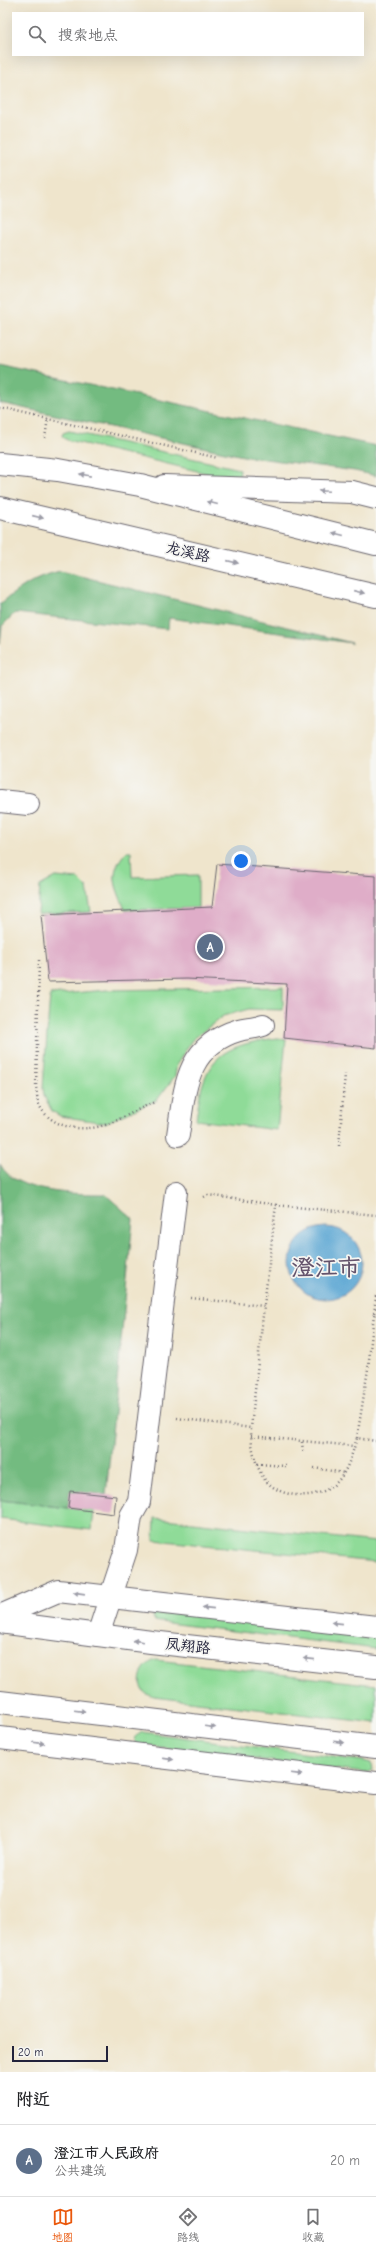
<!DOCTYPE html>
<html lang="zh">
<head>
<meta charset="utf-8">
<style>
	body { margin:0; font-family:"Comic Neue","LXGW WenKai TC",sans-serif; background:#f6f6f6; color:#202124 }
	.scale { position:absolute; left:12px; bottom:10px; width:96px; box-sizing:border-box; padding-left:4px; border:2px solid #22223b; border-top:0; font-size:11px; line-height:14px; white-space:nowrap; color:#22223b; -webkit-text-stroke:3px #f6f6f2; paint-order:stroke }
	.you { position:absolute; left:241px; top:861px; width:14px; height:14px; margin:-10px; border:3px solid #fff; border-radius:50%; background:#1a73e8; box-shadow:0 0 0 6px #1a73e833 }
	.badge { display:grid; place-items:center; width:26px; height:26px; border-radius:50%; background:#ea580c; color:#fff; font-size:13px; font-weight:700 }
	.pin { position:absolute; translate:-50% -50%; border:2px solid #fff; box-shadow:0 1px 4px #0006 }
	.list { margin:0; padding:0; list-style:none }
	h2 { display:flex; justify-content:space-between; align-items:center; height:52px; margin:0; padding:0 16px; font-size:17px }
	h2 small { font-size:13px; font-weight:400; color:#757577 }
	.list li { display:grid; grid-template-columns:26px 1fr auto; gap:12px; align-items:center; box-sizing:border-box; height:72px; padding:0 16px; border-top:1px solid #e0e0e0 }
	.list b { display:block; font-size:15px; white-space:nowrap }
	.list p { margin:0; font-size:13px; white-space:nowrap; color:#757577 }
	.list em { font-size:13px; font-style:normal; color:#757577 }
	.icon { flex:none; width:22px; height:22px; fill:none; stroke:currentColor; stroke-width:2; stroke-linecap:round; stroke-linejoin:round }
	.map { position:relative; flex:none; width:376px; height:2072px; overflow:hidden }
	.search { position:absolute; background:#fff; box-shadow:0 4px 16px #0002; left:12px; right:12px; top:12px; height:44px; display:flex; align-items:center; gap:10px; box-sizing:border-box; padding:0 14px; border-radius:0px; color:#757577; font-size:15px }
	.sheet { height:124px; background:#fff }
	nav { display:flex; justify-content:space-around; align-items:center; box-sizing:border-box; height:56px; border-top:1px solid #e0e0e0; background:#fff; font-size:11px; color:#757577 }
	nav a { display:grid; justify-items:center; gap:2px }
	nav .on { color:#ea580c }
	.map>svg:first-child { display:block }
	.green { fill:#8fdb98; stroke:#587e6a }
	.forest { fill:#73bb80; stroke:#4a6e5e }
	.water { fill:#5aa6d3; stroke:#3e6487 }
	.building { fill:#dfadc8 }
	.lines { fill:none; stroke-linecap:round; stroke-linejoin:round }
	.minor-casing { stroke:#6a666e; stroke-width:24 }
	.major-casing { stroke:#6a666e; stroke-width:24 }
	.path { stroke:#6a666e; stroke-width:2.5; stroke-dasharray:1 3; stroke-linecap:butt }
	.minor { stroke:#fff; stroke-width:22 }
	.major { stroke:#fff; stroke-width:22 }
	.oneway { fill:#9c9ca7 }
	.labels { text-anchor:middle; stroke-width:3.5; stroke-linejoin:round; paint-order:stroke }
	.street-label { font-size:15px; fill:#22223b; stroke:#f6f6f2 }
	.town-label { font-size:23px; font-weight:bold; fill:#64536c; stroke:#f6f6f2 }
</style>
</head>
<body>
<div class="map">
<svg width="376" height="2072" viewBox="0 0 376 2072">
	<rect width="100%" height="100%" fill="#f6f6f2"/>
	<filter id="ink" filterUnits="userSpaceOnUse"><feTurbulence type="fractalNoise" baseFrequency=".025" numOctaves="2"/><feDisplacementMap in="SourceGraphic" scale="8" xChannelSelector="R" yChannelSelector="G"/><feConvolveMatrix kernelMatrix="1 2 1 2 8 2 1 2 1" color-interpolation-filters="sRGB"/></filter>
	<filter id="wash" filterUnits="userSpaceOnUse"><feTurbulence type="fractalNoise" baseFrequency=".012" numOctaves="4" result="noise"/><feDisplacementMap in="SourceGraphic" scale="16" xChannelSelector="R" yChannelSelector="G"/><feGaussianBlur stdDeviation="0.9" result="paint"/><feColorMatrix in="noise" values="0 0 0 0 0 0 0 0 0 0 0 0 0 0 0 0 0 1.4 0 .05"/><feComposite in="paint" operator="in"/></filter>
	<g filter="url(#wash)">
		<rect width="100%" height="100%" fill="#efe5cc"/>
		<g class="green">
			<polygon points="69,431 240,469 239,481 67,440 62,436 63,433"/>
			<path d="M 126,852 L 131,852 L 132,877 L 198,875 L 198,908 L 125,910 C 116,886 107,874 126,852 Z"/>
			<polygon points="56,877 78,879 87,888 91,912 38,914 40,886"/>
			<polygon points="283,987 283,1010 249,1009 223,1016 192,1040 177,1064 175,1076 157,1100 105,1123 60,1116 52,1111 44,1096 43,1087 50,995 107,990"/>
			<path d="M 277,1038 L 286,1039 L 277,1130 L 196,1120 C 203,1060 217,1046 277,1038 Z"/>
			<polygon points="0,1500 94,1511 92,1530 0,1519"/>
			<polygon points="155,1518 376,1542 376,1562 154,1540"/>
			<polygon points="157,1611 376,1637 376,1649 160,1622 155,1621 153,1617"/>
			<path d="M 156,1660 L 376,1685 L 376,1723 L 154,1697 C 151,1696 146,1694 143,1691 C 136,1680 143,1663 156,1660 Z"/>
			<polygon points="142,1732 364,1761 371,1763 372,1771 365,1773 136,1744 135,1737"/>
		</g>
		<g class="forest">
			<polygon points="0,366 376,446 376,476 355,471 243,456 0,403"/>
			<path d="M 60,571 L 76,575 L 352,643 L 169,618 L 168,629 L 15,613 L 2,626 L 0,644 L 0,604 C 20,588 34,577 60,571 Z"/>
			<path d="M 0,1164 C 15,1194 75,1194 105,1194 L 133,1219 L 106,1495 L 70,1491 L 68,1508 L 0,1500 Z"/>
		</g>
		<circle class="water" cx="326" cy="1263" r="36"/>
		<g id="blocks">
			<g class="building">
				<polygon points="217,864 376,876 376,1048 284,1038 287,984 187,979 48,982 41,915 212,907"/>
				<polygon points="70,1491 116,1496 114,1514 68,1508"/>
			</g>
		</g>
	</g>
	<g filter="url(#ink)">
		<use href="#blocks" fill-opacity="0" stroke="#6a666e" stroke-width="1"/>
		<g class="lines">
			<defs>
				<g id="minor">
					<polyline points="164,486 352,492 376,498"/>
					<polyline points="0,801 28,804"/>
					<path d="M 178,1135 C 185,1089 185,1046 239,1030 C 247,1028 255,1028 263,1025"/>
					<polyline points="0,1616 58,1591 376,1627"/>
					<polyline points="98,1635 126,1550 131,1516 139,1502 176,1192"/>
					<polyline points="0,1738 376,1783"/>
				</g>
				<g id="major">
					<polyline points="0,464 58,470 140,485 376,544"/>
					<polyline points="0,508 376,596"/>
					<polyline points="0,1622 151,1642 376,1667"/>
					<polyline points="0,1702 376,1747"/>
				</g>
			</defs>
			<use href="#minor" class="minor-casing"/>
			<use href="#major" class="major-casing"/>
			<g class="path">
				<polyline points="0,408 218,458"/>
				<polyline points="45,438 48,418"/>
				<path d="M 39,960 L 36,1087 C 37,1092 37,1098 38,1102 C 48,1129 84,1133 108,1124 C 124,1118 139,1108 155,1102"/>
				<polyline points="339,1146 345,1074"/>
				<polyline points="204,1197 208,1195 276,1205 264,1306"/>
				<polyline points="276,1205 376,1215"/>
				<polyline points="376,1296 374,1314 376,1315"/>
				<polyline points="191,1298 264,1306 251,1428"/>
				<path d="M 177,1418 L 251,1428 C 251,1445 254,1462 263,1477 C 278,1500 319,1501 337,1482 C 348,1470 352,1454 357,1438 L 376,1441"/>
				<polyline points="251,1436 354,1446"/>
				<polyline points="357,1438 368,1369 374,1314"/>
				<polyline points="302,1442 303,1452"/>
				<polyline points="257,1464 286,1466"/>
				<polyline points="314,1468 344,1473"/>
			</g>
			<use href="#minor" class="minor"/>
			<use href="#major" class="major"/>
		</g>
		<defs><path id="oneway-solid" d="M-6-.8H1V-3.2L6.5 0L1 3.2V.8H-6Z"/></defs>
		<g class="oneway">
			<use href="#oneway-solid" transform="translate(85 475) rotate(-169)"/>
			<use href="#oneway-solid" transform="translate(324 491) rotate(-178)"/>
			<use href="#oneway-solid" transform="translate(212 503) rotate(-166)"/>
			<use href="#oneway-solid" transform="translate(38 517) rotate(13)"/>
			<use href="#oneway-solid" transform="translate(338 534) rotate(-166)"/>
			<use href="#oneway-solid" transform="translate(233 562) rotate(13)"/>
			<use href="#oneway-solid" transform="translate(359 592) rotate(13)"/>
			<use href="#oneway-solid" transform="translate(79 1593) rotate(-172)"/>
			<use href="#oneway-solid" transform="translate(208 1608) rotate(-174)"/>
			<use href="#oneway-solid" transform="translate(337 1623) rotate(-174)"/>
			<use href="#oneway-solid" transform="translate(138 1641) rotate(-173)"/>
			<use href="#oneway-solid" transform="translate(309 1659) rotate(-174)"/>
			<use href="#oneway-solid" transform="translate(80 1711) rotate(7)"/>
			<use href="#oneway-solid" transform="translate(210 1727) rotate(7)"/>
			<use href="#oneway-solid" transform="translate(339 1742) rotate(7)"/>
			<use href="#oneway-solid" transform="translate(39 1743) rotate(7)"/>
			<use href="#oneway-solid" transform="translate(168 1759) rotate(7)"/>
			<use href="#oneway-solid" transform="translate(297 1774) rotate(7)"/>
		</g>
	</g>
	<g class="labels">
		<g class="street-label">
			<text transform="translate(188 552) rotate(13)" y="5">龙溪路</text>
			<text transform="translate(188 1646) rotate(6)" y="5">凤翔路</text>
		</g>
		<g class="town-label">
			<text x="326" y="1275">澄江市</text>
		</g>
	</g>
</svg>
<div class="scale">20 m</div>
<div class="you"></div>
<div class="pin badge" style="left:210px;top:947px;background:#5c6f8a">A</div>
<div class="search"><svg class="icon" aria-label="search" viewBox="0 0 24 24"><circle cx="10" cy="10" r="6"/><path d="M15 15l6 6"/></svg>搜索地点</div>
</div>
<section class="sheet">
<h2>附近<small></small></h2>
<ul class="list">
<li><span class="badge" style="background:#5c6f8a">A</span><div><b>澄江市人民政府</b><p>公共建筑</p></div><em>20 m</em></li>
</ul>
</section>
<nav>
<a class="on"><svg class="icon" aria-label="map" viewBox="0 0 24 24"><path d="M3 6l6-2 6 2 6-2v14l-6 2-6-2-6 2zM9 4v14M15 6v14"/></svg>地图</a>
<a><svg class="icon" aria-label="directions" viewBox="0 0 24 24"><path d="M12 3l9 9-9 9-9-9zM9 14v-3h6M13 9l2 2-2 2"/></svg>路线</a>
<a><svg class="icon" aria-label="saved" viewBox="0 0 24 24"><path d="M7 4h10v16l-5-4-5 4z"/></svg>收藏</a>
</nav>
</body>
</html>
